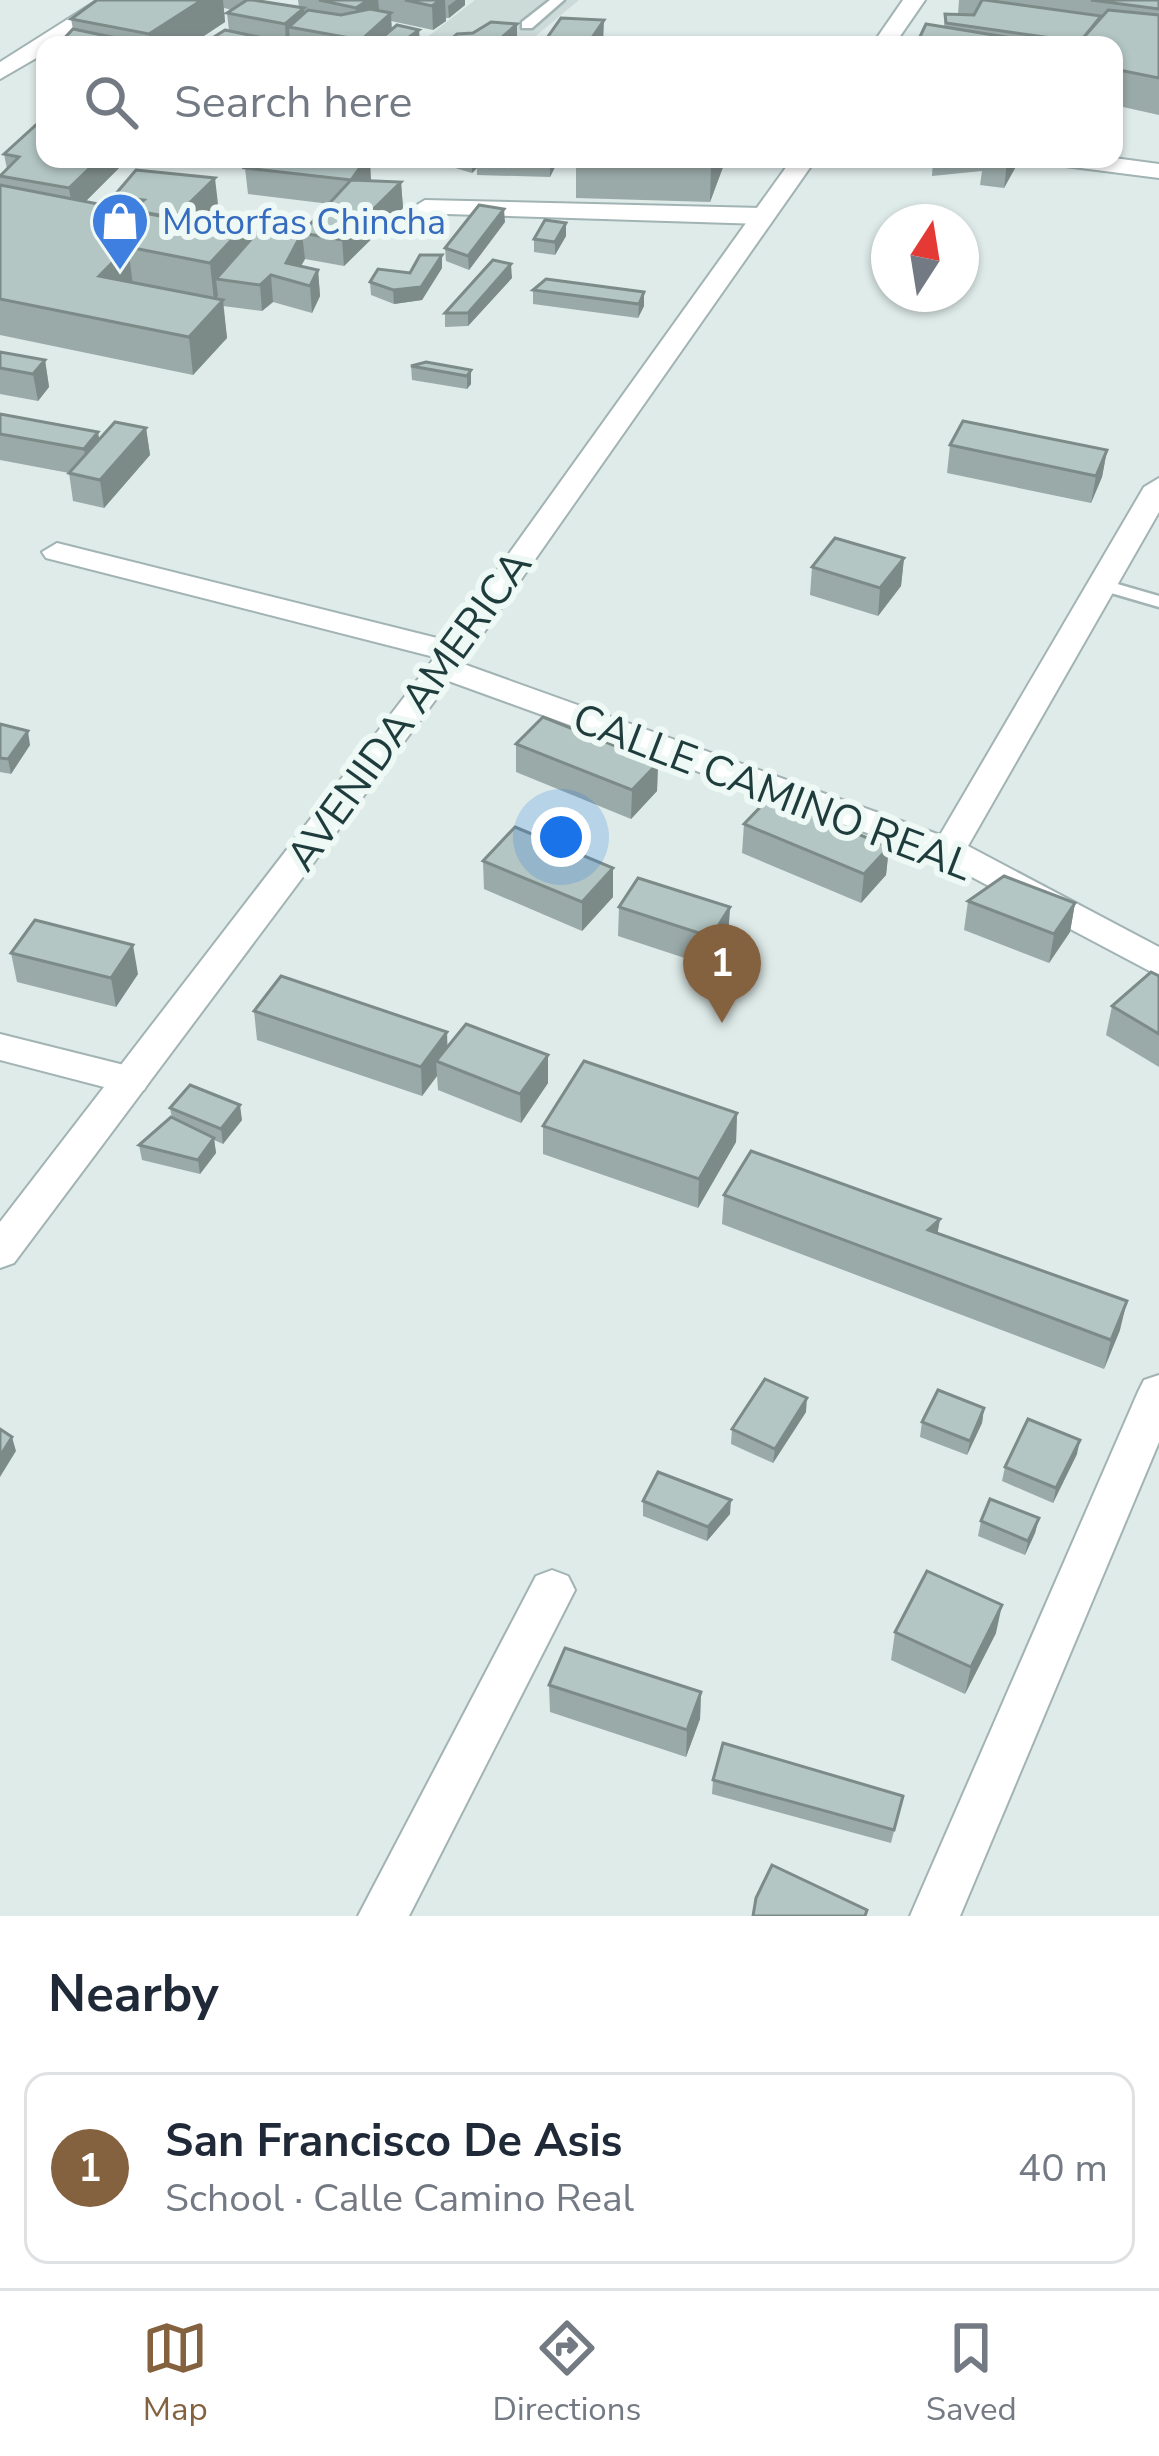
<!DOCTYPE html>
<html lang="en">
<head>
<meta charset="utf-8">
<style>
	body { margin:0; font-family:"Nunito Sans",sans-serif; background:#f2f2f3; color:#1f2937 }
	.compass { position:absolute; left:871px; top:204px; width:108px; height:108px; border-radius:50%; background:#fff; box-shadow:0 3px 9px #0004; rotate:12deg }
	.you { position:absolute; left:561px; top:837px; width:42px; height:42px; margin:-30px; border:9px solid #fff; border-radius:50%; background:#1a73e8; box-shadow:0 0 0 18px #1a73e833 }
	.badge { display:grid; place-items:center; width:78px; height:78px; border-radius:50%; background:#84613f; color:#fff; font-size:39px; font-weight:700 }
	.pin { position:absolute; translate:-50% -99px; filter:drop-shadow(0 3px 6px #0008) }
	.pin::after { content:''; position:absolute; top:63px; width:42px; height:36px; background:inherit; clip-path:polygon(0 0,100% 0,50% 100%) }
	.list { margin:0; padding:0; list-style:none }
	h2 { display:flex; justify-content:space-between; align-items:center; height:156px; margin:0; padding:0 48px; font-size:51px }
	h2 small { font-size:39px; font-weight:400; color:#747a83 }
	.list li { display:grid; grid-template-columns:78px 1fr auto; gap:36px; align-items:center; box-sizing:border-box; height:192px; margin:0 24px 24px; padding:0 24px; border:3px solid #e0e1e3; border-radius:24px }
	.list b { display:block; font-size:45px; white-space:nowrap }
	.list p { margin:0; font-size:39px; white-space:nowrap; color:#747a83 }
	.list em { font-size:39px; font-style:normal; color:#747a83 }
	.icon { flex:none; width:66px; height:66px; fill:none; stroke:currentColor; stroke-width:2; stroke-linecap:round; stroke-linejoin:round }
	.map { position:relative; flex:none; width:1159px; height:1916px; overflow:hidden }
	.search { position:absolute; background:#fff; box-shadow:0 3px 9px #0004; left:36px; right:36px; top:36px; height:132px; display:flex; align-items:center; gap:30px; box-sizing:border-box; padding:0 42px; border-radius:24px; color:#747a83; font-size:45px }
	.sheet { height:372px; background:#fff }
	nav { display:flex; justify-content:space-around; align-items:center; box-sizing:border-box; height:168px; border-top:3px solid #e0e1e3; background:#fff; font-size:33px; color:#747a83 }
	nav a { display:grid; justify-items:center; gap:6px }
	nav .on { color:#84613f }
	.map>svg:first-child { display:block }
	.built { fill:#ccdbd8 }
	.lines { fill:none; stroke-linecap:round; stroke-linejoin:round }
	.service-casing { stroke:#a1b3b2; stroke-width:5 }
	.minor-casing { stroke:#a1b3b2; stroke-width:4 }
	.tertiary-casing { stroke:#a1b3b2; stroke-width:4 }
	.service { fill:#fff; fill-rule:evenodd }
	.minor { fill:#fff; fill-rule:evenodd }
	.tertiary { fill:#fff; fill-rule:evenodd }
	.wall { fill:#9aaaa8; fill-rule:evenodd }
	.shaded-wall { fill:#7d8b88 }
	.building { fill:#b3c6c3; stroke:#7d8b88; stroke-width:3 }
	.labels { text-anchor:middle; stroke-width:12; stroke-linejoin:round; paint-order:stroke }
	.far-shop-label { font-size:36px; fill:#366cbe; stroke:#eef8f5; text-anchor:start }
	.street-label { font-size:42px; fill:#1e3c3c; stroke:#eef8f5 }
</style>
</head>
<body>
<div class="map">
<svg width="1159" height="1916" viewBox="0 0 1159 1916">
	<rect width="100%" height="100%" fill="#deebe9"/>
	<polygon class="built" points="475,0 579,0 525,45 417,45"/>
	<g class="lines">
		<defs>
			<g id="service">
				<polygon points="550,0 564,0 532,28 522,28 522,22"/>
				<polygon points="1100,579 1159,596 1159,607 1094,588 1094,580"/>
			</g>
			<g id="minor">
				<polygon points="98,0 124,0 58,45 45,45 45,53 0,79 0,62"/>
				<polygon points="1114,158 1159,164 1159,178 1065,166 1053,159"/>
				<polygon points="425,200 762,208 775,216 762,224 416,213 412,208"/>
				<polygon points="1159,478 1159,512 968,846 1159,947 1159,976 936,858 432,675 427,668 442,659 46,558 42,552 57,543 465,645 470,652 455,661 940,835 1144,487"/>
				<polygon points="0,1034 144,1070 150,1080 144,1090 131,1094 0,1060"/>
				<polygon points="1159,1375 1159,1442 960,1916 910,1916 1138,1392 1144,1380"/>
				<polygon points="552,1570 568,1576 575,1590 409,1916 358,1916 536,1576"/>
			</g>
			<g id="tertiary">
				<polygon points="903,0 925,0 894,45 872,45"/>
				<polygon points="792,159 816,159 454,675 14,1263 0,1268 0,1222 432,661"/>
			</g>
		</defs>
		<use href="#service" class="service-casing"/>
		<use href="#minor" class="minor-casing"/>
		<use href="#tertiary" class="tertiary-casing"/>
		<use href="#service" class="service"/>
		<use href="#minor" class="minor"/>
		<use href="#tertiary" class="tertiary"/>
	</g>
	<g class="wall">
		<path d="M 97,0 L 262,0 L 261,1 L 299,7 L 298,0 L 465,0 L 465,5 L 449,18 L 445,18 L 446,21 L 433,30 L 391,21 L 392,29 L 420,42 L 416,45 L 58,45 L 73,29 L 71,19 ZM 224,8 L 232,10 L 227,13 L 229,31 L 206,43 L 195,42 L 225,22 Z"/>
		<polygon points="959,0 1159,0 1159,115 1114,105 1114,45 916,45 944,27 945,14 958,14"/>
		<polygon points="4,154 122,165 86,201 115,207 114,196 218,204 208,214 256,233 302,233 330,204 248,194 245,168 371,179 370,181 401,182 403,208 344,266 305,259 301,266 318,270 320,296 312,313 273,302 262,311 223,306 227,338 193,375 0,335 0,175 7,169"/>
		<polygon points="445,159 557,159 557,163 550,177 477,175 477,168 472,173 445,165"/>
		<polygon points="726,159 710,202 576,198 576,161"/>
		<polygon points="933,159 1020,159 1004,188 980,185 982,171 932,176"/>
		<polygon points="505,222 469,270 446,261 445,248"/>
		<polygon points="566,236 555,255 534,252 534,239"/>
		<polygon points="442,268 422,300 394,304 371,295 370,282"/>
		<polygon points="512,278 468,326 445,327 445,313"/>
		<polygon points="533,290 644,292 644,306 638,318 533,304"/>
		<polygon points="0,352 45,360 49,387 38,401 0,394"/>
		<polygon points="411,366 471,370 471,384 467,389 412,380"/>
		<polygon points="0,414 99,439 146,428 150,455 104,508 73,501 69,473 0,460"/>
		<polygon points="950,445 1107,450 1102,477 1091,503 947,473"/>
		<polygon points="904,558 901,586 878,616 810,595 812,567"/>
		<polygon points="0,724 30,745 11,774 0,772"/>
		<polygon points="516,744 658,763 657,791 631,819 516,772"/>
		<polygon points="744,824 889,847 886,875 861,903 742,853"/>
		<polygon points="483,861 613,897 582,931 484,889"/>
		<polygon points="968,901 1075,903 1070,932 1049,963 964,930"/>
		<polygon points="619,907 730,907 728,936 709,966 618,936"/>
		<polygon points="11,953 138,974 116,1007 17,982"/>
		<polygon points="1159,976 1159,1067 1106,1035 1112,1006"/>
		<polygon points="254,1011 448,1047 548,1055 548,1083 521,1123 438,1090 437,1076 422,1096 257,1040"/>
		<polygon points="170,1108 242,1120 223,1144 214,1140 216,1153 200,1174 142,1160 139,1145 172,1118"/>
		<polygon points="737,1113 736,1142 698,1208 543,1154 543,1126"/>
		<polygon points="724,1195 940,1219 937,1234 1120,1330 1104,1369 722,1224"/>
		<polygon points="984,1408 982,1423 967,1455 920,1437 922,1422"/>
		<polygon points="806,1412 773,1463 731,1444 732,1429"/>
		<polygon points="1077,1454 1053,1503 1002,1481 1005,1467"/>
		<polygon points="643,1501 730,1514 707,1541 643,1516"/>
		<polygon points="1039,1518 1035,1533 1025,1555 978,1536 981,1521"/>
		<polygon points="895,1632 996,1633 965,1694 891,1660"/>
		<polygon points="549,1685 701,1692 700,1719 686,1757 550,1712"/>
		<polygon points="713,1780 903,1796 891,1843 712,1794"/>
	</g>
	<g class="shaded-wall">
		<polygon points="202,0 223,0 225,22 190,45 149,45 149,34"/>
		<polygon points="368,0 378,0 380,18 357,32 356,8"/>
		<polygon points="440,0 445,0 446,21 433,30 432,6"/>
		<polygon points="456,0 465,0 465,5 449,18 448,6"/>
		<polygon points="304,8 306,30 289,27 290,45 286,45 285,24"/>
		<polygon points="391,13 392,37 384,45 362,45 361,40"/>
		<polygon points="604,20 603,45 587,45"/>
		<polygon points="517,24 517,45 493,45"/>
		<polygon points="419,30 420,42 416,45 398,45"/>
		<polygon points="99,159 122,159 122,165 73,214 69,188"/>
		<polygon points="366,159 370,159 371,179 353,206 351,180"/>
		<polygon points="477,159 477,168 472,173 472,160"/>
		<polygon points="553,159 557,159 557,163 550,177 550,164"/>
		<polygon points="714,159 726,159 710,202 711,166"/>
		<polygon points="1009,159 1020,159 1004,188 1007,162"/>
		<polygon points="215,178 218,204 170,252 167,226"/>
		<polygon points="401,182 403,208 344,266 342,240"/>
		<polygon points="504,209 505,222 469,270 468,256"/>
		<polygon points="254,216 258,253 216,279 218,296 214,301 210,263"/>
		<polygon points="566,223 566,236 555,255 555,242"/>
		<polygon points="302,233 305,259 292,281 286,263"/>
		<polygon points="128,247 133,285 99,276"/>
		<polygon points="442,255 442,268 422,300 394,304 393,290"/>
		<polygon points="511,264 512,278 468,326 468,313"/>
		<polygon points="318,270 320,296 312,313 310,286"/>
		<polygon points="271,275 273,302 262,311 260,285"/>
		<polygon points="644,292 644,306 638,318 639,304"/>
		<polygon points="223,300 227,338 193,375 189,337"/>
		<polygon points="45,360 49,387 38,401 33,374"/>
		<polygon points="471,370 471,384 467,389 467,376"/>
		<polygon points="146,428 150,455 104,508 100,480"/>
		<polygon points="98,432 103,460 89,477 84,449"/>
		<polygon points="1107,450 1102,477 1091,503 1096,476"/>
		<polygon points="904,558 901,586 878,616 880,588"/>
		<polygon points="28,731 30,745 11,774 8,759"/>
		<polygon points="658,763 657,791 631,819 632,790"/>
		<polygon points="889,847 886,875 861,903 864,874"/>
		<polygon points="613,868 613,897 582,931 582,902"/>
		<polygon points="1075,903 1070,932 1049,963 1054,934"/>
		<polygon points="730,907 728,936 709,966 711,937"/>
		<polygon points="133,945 138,974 116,1007 111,978"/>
		<polygon points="447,1032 448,1060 436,1061 437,1076 422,1096 421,1067"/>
		<polygon points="548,1055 548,1083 521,1123 520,1094"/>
		<polygon points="240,1105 242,1120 223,1144 221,1129"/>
		<polygon points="737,1113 736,1142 698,1208 699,1179"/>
		<polygon points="214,1138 216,1153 200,1174 198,1160"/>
		<polygon points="940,1219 935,1248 928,1230"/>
		<polygon points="1127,1301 1120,1330 1104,1369 1111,1340"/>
		<polygon points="807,1398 806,1412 773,1463 775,1449"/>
		<polygon points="984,1408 982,1423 967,1455 970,1441"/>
		<polygon points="12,1437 16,1451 0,1477 0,1456"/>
		<polygon points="1080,1440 1077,1454 1053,1503 1056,1488"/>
		<polygon points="731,1500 730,1514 707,1541 708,1527"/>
		<polygon points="1039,1518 1035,1533 1025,1555 1028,1541"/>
		<polygon points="1002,1605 996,1633 965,1694 971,1667"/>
		<polygon points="701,1692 700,1719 686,1757 687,1730"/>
	</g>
	<g class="building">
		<polygon points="97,0 202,0 149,34 71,19"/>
		<polygon points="247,0 253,0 304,8 285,24 227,13"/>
		<polygon points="319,0 368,0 356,8"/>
		<polygon points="405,0 440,0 432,6"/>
		<polygon points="982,0 985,0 1101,16 1080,42 946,23 945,14 974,15"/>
		<polygon points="1091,0 1159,0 1159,9"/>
		<polygon points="370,9 391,13 361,40 289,27 308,10 341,15"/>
		<polygon points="1108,10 1159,15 1159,78 1114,69 1114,45 1077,45"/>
		<polygon points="561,18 604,20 587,45 542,45"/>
		<polygon points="491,22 517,24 493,45 445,45 457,34 473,33"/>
		<polygon points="926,24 1043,43 1042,45 916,45"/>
		<polygon points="397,25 419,30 398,45 373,45"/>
		<polygon points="73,29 150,45 58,45"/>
		<polygon points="225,30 283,42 280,45 224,45 206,42"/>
		<polygon points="178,40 225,45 168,45"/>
		<polygon points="36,125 45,127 45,159 99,159 69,188 0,176 19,157 4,154"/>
		<polygon points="255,159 366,159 351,180 245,168"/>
		<polygon points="480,159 553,159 550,164 477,162"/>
		<polygon points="577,159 714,159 711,166 576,161"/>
		<polygon points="136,170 215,178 174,218 133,210 144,200 114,196"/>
		<polygon points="351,180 401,182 342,240 302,233"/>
		<polygon points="0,185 196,223 200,214 254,216 210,263 128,247 99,276 223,300 189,337 0,299"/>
		<polygon points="479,205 504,209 468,256 445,248"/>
		<polygon points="545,220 566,223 555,242 534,239"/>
		<polygon points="262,227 302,233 286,263 318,270 310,286 271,275 260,285 216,279"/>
		<polygon points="420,255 442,255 421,287 393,290 370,282 378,269 410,273"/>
		<polygon points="493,260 511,264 468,313 445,313"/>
		<polygon points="546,279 644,292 639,304 533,290"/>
		<polygon points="0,352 45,360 33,374 0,368"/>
		<polygon points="426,362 471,370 467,376 411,366"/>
		<polygon points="0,414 98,432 84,449 0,434"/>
		<polygon points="963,421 1107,450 1096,476 950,445"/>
		<polygon points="115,422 146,428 100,480 69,473"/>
		<polygon points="835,538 904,558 880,588 812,567"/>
		<polygon points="543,717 658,763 632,790 516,744"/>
		<polygon points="0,724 28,731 8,759 0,758"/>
		<polygon points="770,797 889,847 864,874 744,824"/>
		<polygon points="515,827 613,868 582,902 483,861"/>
		<polygon points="1004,876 1075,903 1054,934 968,901"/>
		<polygon points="638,878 730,907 711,937 619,907"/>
		<polygon points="35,920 133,945 111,978 11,953"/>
		<polygon points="1151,972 1159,976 1159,1034 1112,1006"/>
		<polygon points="281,976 447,1032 421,1067 254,1011"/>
		<polygon points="466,1024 548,1055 520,1094 436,1061"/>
		<polygon points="584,1061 737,1113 699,1179 543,1126"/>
		<polygon points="190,1085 240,1105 221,1129 170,1108"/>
		<polygon points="171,1117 214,1138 198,1160 139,1145"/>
		<polygon points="751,1151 940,1219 928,1230 1127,1301 1111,1340 724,1195"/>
		<polygon points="765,1379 807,1398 775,1449 732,1429"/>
		<polygon points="938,1390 984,1408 970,1441 922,1422"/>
		<polygon points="1028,1419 1080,1440 1056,1488 1005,1467"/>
		<polygon points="0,1429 12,1437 0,1456"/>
		<polygon points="658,1472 731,1500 708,1527 643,1501"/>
		<polygon points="990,1499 1039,1518 1028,1541 981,1521"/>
		<polygon points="927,1571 1002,1605 971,1667 895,1632"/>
		<polygon points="565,1648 701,1692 687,1730 549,1685"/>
		<polygon points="723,1743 903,1796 894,1830 713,1780"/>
		<polygon points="772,1865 867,1910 865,1916 753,1916 756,1898"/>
	</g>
	<defs>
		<symbol id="shop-pin" viewBox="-11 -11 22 30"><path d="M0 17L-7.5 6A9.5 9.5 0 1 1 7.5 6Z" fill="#3f7fe0" stroke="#eef8f5"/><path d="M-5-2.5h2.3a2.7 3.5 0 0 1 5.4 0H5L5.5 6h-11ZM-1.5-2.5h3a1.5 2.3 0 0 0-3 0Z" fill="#fff"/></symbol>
	</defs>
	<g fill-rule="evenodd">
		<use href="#shop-pin" x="87" y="188" width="66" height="90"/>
	</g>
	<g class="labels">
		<g class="far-shop-label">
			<text x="162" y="234">Motorfas Chincha</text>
		</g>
		<g class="street-label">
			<text transform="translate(408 710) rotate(-54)" y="15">AVENIDA AMERICA</text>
			<text transform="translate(773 791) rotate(21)" y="15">CALLE CAMINO REAL</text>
		</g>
	</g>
</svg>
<svg class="compass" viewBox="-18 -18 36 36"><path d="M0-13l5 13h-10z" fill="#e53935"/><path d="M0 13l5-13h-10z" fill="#747a83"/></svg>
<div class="you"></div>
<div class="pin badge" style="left:722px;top:1023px">1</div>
<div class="search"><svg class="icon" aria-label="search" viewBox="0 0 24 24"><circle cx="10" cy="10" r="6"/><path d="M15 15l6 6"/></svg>Search here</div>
</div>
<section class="sheet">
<h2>Nearby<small></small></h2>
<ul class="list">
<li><span class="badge">1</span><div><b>San Francisco De Asis</b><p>School · Calle Camino Real</p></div><em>40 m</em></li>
</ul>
</section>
<nav>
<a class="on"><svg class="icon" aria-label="map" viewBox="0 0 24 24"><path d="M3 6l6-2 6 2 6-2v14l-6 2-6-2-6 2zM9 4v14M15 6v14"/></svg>Map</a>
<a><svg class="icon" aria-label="directions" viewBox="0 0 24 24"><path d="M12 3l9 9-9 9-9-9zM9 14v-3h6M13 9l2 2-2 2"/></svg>Directions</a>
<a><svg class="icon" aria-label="saved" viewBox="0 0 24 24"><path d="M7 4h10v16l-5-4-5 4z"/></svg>Saved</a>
</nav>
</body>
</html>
